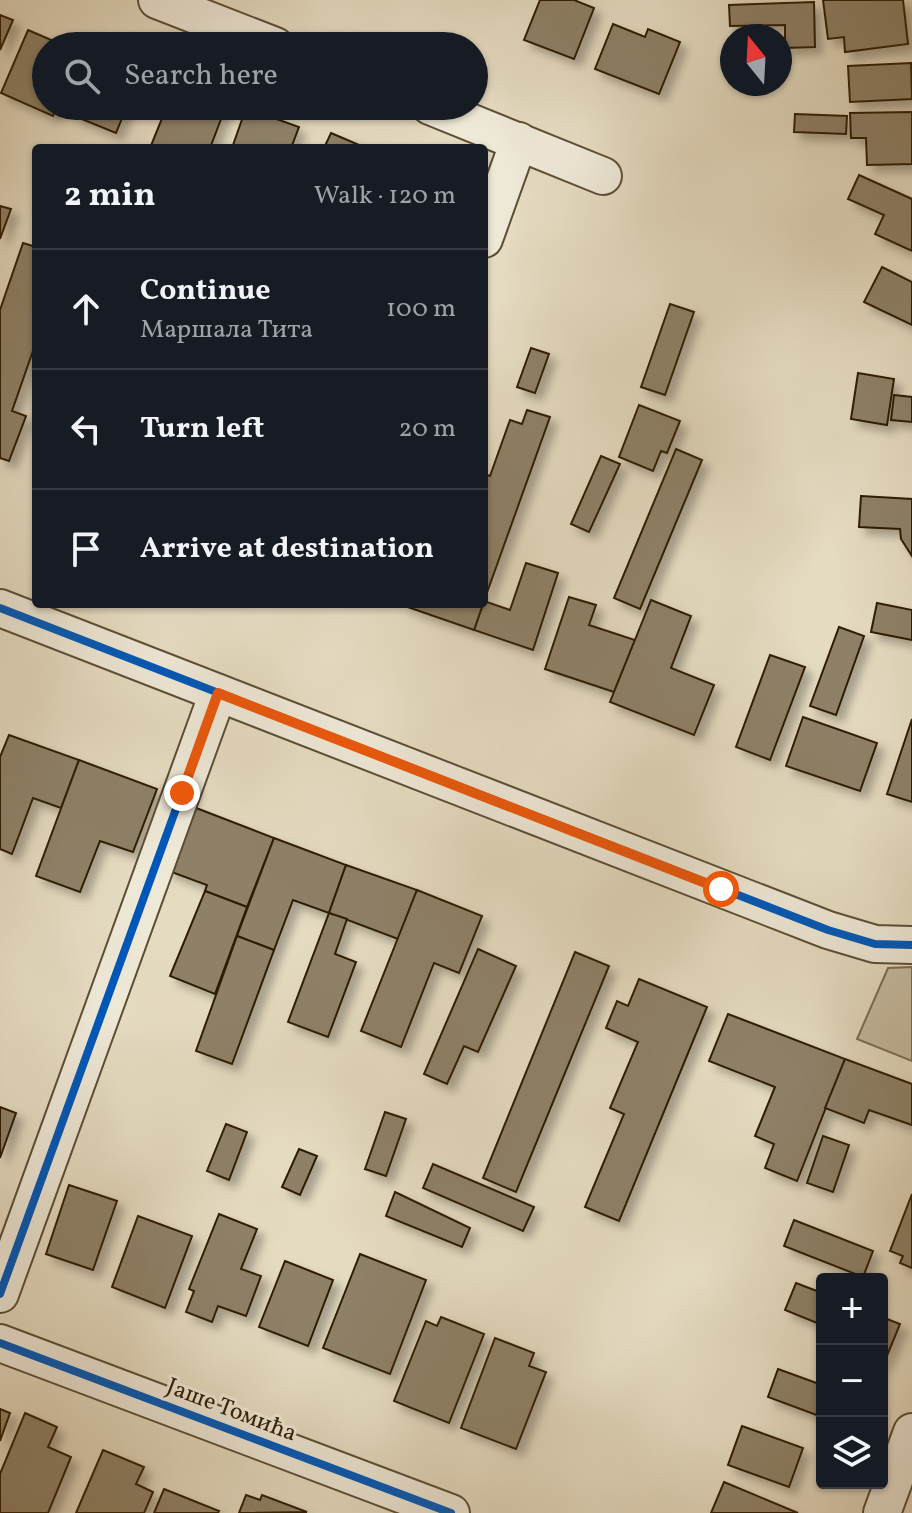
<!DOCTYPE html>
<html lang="en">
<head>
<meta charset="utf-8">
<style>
	body { margin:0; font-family:Vollkorn,serif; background:#242831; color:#f1f3f6 }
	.controls { position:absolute; right:24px; bottom:24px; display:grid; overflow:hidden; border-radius:8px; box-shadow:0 2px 6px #0004 }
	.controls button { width:72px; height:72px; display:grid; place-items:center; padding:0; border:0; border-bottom:2px solid #363941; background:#171b24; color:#f1f3f6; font:40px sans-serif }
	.compass { position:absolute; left:720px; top:24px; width:72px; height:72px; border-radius:50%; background:#171b24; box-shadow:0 2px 6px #0004; rotate:342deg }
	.stop { position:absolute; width:24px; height:24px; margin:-18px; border:6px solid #ea580c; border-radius:50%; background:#fff }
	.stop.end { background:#ea580c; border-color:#fff; box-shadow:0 2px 8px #0008 }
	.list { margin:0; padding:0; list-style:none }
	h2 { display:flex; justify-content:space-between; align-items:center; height:104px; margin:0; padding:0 32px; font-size:34px }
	h2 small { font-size:26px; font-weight:400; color:#9ea1a6 }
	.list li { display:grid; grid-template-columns:52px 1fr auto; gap:24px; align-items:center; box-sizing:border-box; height:120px; padding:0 32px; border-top:2px solid #363941 }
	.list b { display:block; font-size:30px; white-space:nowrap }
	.list p { margin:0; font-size:26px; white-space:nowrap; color:#9ea1a6 }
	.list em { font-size:26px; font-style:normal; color:#9ea1a6 }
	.icon { flex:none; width:44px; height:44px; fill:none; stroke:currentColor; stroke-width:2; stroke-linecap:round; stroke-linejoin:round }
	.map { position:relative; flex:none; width:912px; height:1513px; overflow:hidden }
	.search { position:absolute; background:#171b24; box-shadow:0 2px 6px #0004; left:32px; top:32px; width:456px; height:88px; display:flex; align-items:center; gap:20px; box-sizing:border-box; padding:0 28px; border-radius:44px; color:#9ea1a6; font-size:30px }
	.panel { position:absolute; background:#171b24; box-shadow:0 2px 6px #0004; left:32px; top:144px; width:456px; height:464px; border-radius:8px }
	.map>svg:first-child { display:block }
	.green { fill:#c6bba1; stroke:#7a6d54; stroke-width:2 }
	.building { fill:#8e8167; stroke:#2f1f06; stroke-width:2; filter:url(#shadow) }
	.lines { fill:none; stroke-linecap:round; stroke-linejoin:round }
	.minor-casing { stroke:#5c4e35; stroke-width:40 }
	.minor { stroke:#eee8d7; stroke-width:36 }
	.cycleway-casing { stroke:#eee8d7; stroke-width:13 }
	.cycleway { stroke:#0057b8; stroke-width:8 }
	.route { stroke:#ea580c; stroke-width:10 }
	.labels { text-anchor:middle; stroke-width:6; stroke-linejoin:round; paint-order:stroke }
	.street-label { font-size:24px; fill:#2f1f06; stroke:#eee8d7 }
</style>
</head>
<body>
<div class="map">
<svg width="912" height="1513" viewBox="0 0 912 1513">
	<defs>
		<filter id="shadow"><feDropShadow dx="7" dy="7" stdDeviation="4" flood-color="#0004"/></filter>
	</defs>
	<rect width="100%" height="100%" fill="#e5dbc1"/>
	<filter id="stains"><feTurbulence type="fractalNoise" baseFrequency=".0025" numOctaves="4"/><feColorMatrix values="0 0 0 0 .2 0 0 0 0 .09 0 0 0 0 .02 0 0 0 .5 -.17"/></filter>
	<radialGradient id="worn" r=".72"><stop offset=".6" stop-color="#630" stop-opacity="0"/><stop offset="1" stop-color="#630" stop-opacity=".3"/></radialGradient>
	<polygon class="green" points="912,967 912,1061 857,1039 888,968"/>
	<g class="building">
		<polygon points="540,0 574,0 594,8 574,59 524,40"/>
		<polygon points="823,0 903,0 908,44 845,52 844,37 828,39"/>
		<polygon points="814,2 815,47 785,48 785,25 730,26 729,5"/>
		<polygon points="0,15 13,20 0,50"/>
		<polygon points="613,24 645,37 648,29 680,42 659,94 595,69"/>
		<polygon points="28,30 65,46 46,46 46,106 57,106 53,116 1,93"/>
		<polygon points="911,63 912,99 850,102 848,66"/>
		<polygon points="78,106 127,106 116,133 74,116"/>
		<polygon points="167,106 226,106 210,148 150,148"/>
		<polygon points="246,108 299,127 291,148 232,148"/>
		<polygon points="912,112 912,164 867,165 866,138 851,138 850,113"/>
		<polygon points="795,114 847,116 846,134 794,132"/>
		<polygon points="331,133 366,148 324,148"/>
		<polygon points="859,175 912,199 912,251 875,234 884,215 848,199"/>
		<polygon points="0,206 11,209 0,239"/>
		<polygon points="23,243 36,247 36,342 12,411 26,416 9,461 0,458 0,310"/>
		<polygon points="882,267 912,282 912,325 864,302"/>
		<polygon points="670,304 694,312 665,395 641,387"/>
		<polygon points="531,348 549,354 535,393 517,387"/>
		<polygon points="858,373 894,379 887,425 851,419"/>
		<polygon points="894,395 912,397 912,422 891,420"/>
		<polygon points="639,405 680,421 667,453 661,451 653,471 619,457"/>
		<polygon points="527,410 550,417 484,601 484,474 490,476 510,420 522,424"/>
		<polygon points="676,449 702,460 640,609 614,598"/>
		<polygon points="601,456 620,464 589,532 571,524"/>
		<polygon points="861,496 912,499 912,556 901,539 900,529 859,527"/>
		<polygon points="526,563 558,573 533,650 474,630 484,601 510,610"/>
		<polygon points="569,597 596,605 589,625 635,640 614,692 545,669"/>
		<polygon points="651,600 691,616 671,668 714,685 694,735 610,702"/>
		<polygon points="877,603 912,610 912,640 871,632"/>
		<polygon points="399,604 483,604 474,630"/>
		<polygon points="839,627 864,636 836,715 810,706"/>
		<polygon points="770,655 805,667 770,760 736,747"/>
		<polygon points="803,717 877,743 860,791 786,766"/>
		<polygon points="912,719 912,802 887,794"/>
		<polygon points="9,735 79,760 61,808 33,798 12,854 0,849 0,757"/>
		<polygon points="79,760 157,789 133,852 100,841 80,892 36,876"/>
		<polygon points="191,806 274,838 247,907 205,891 207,885 166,870"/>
		<polygon points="274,838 346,865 329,913 293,900 274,950 237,936"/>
		<polygon points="346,865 417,890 398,939 329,913"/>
		<polygon points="417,890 482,916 459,973 434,963 401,1047 361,1031"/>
		<polygon points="205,891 247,907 215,994 170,976"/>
		<polygon points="329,913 347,919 335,954 356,962 328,1037 288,1022"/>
		<polygon points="237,936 274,950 232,1064 196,1051"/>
		<polygon points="478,949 516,966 478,1052 464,1046 447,1084 424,1074"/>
		<polygon points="575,952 609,966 516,1192 483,1178"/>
		<polygon points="639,979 707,1007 619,1221 585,1207 624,1114 610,1108 638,1042 606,1028 617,1001 628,1006"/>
		<polygon points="728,1014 845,1059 797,1181 765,1168 774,1144 755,1136 775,1087 709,1061"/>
		<polygon points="845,1059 912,1084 912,1125 869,1110 864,1123 825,1108"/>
		<polygon points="0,1107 16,1113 0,1158"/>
		<polygon points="385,1112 406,1119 386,1176 365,1169"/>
		<polygon points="226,1124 247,1132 229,1180 207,1171"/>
		<polygon points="823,1136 849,1145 833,1192 807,1183"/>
		<polygon points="299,1149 317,1156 300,1195 282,1187"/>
		<polygon points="433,1164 534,1207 523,1231 423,1188"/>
		<polygon points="69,1185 117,1201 93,1270 46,1254"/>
		<polygon points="395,1192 470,1228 462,1247 386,1216"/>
		<polygon points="912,1194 912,1268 900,1263 903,1256 890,1251"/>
		<polygon points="219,1214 257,1229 241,1269 261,1276 246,1316 218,1306 212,1322 186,1312 194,1291 189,1289"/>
		<polygon points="138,1216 192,1236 165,1308 112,1287"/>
		<polygon points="794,1220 873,1251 863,1277 784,1246"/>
		<polygon points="360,1254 426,1280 390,1374 323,1348"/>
		<polygon points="285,1261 333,1280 308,1346 259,1327"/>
		<polygon points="796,1283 822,1293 822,1325 785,1310"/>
		<polygon points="441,1317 484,1334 449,1423 394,1401 426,1321 437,1326"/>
		<polygon points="882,1317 900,1324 882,1368"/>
		<polygon points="495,1338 534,1353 529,1366 546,1372 516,1449 461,1428"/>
		<polygon points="778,1369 822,1385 822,1417 768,1397"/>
		<polygon points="0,1409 10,1413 0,1441"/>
		<polygon points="25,1413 57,1427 48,1447 71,1457 48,1513 0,1513 0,1474"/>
		<polygon points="742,1426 803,1448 789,1487 728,1465"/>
		<polygon points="103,1450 144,1467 136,1484 153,1492 144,1513 76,1513"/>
		<polygon points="724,1482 798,1513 711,1513"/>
		<polygon points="164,1489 219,1511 218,1513 154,1513"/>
		<polygon points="246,1495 260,1500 262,1495 307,1512 239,1513"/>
	</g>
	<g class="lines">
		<defs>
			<g id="minor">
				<polyline points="157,0 275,46"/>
				<polyline points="430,106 603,176"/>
				<polyline points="484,239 519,141"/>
				<polyline points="0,608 828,930 875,944 912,945"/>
				<polyline points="0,1294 218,693"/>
				<polyline points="0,1343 451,1513"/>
				<polyline points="882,1513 912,1432"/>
			</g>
		</defs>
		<use href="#minor" class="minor-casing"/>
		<use href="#minor" class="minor"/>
		<defs>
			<g id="cycleway">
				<polyline points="0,608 828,930 875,944 912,945"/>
				<polyline points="0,1294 218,693"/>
				<polyline points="0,1343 451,1513"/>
			</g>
		</defs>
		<use href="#cycleway" class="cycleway-casing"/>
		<use href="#cycleway" class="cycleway"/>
	</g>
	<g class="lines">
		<polyline class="route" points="182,793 218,693 721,889"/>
	</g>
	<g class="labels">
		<g class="street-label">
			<text transform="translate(232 1409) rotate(21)" y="8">Јаше Томића</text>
		</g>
	</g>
	<rect width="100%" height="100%" filter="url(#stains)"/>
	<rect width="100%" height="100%" fill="url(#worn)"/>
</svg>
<div class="controls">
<button>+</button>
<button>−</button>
<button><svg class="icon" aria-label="layers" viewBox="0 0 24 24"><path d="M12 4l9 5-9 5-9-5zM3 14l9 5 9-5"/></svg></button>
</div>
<svg class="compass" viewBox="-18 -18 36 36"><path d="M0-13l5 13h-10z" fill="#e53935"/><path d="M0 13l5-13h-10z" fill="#9ea1a6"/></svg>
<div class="stop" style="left:721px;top:889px"></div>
<div class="stop end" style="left:182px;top:793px"></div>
<div class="search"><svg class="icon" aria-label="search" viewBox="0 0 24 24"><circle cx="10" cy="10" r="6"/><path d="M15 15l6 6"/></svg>Search here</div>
<section class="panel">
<h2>2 min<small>Walk · 120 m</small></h2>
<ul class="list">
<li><svg class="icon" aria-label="ahead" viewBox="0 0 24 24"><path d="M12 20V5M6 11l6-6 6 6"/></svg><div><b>Continue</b><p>Маршала Тита</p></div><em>100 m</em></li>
<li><svg class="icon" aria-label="left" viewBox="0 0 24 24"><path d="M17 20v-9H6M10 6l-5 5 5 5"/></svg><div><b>Turn left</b></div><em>20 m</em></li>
<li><svg class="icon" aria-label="arrive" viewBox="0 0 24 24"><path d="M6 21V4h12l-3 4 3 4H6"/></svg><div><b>Arrive at destination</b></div></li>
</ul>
</section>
</div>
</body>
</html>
